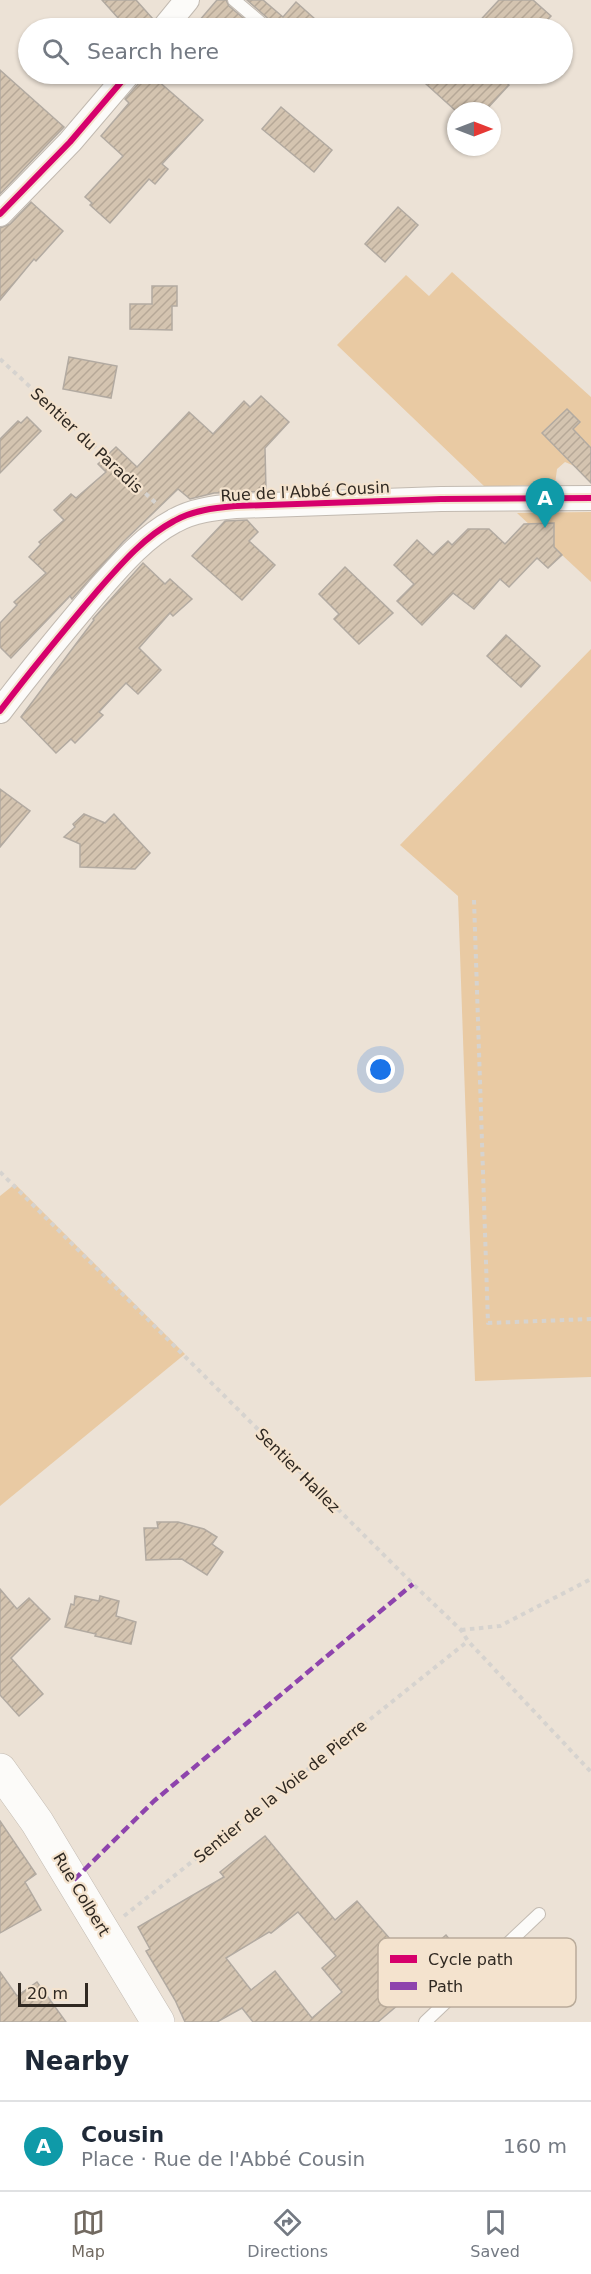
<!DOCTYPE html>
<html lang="en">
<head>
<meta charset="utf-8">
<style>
	body { margin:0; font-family:"DejaVu Sans",sans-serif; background:#f2f2f3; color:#1f2937 }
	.compass { position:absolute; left:447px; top:102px; width:54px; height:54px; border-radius:50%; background:#fff; box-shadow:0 2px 4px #0004; rotate:90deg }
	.scale { position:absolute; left:18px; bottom:15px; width:70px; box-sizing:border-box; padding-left:6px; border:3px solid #302922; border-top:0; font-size:16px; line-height:21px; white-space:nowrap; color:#302922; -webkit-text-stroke:4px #f4e3ce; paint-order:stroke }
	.you { position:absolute; left:381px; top:1070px; width:21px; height:21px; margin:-15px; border:4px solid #fff; border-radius:50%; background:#1a73e8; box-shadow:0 0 0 9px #1a73e833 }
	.badge { display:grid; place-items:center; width:39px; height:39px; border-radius:50%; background:#726a61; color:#fff; font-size:20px; font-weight:700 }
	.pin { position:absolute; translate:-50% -50px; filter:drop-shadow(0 2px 3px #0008) }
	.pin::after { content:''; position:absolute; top:32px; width:21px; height:18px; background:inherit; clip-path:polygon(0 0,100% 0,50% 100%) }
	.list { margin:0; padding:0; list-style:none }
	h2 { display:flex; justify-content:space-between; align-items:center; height:78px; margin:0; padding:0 24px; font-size:26px }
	h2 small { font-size:20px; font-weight:400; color:#747a83 }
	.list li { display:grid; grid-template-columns:39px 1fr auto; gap:18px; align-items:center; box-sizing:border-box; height:90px; padding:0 24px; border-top:2px solid #e0e1e3 }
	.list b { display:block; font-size:22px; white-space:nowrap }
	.list p { margin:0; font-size:20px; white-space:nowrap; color:#747a83 }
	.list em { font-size:20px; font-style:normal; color:#747a83 }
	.icon { flex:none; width:33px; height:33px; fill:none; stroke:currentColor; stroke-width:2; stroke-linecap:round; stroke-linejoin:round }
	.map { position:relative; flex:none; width:591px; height:2022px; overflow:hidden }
	.search { position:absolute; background:#fff; box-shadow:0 2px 4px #0004; left:18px; right:18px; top:18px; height:66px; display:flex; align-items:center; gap:15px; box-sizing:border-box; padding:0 21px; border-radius:33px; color:#747a83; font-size:22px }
	.sheet { height:168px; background:#fff }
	nav { display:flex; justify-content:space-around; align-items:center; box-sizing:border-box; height:84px; border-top:2px solid #e0e1e3; background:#fff; font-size:16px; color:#747a83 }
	nav a { display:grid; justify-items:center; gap:3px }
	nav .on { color:#726a61 }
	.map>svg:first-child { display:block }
	.grass { fill:#e9caa3 }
	.building { fill:url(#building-hatch); stroke:#b2aaa1; stroke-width:1.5; fill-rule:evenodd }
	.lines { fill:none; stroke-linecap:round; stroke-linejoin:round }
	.lane-casing { stroke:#c2bab1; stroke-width:14 }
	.street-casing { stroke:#c2bab1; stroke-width:26 }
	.secondary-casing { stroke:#c2bab1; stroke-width:34 }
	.path { stroke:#d6d3cf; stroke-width:4; stroke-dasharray:4.5 4.5; stroke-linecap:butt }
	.lane { stroke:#fcfbf9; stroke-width:12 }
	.street { stroke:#fcfbf9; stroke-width:24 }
	.secondary { stroke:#fcfbf9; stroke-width:33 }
	.quiet { stroke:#8e44ad; stroke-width:4.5; stroke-dasharray:9 4.5; stroke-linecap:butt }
	.cycleway-casing { stroke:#f4e3ce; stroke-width:10 }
	.cycleway { stroke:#d6006c; stroke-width:6 }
	.labels { text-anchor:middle; stroke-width:4.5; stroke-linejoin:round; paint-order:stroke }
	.street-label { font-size:16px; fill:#302922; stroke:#f4e3ce }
	.key { fill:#f4e3ce; stroke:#b9ab9a; stroke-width:1.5 }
	.key-label { font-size:16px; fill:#302922 }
</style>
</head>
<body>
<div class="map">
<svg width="591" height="2022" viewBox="0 0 591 2022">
	<defs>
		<pattern id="building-hatch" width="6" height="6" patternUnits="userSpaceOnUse" patternTransform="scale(1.5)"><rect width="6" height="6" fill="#d4c4b0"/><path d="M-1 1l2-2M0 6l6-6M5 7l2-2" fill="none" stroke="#b6a897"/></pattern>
	</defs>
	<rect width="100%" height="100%" fill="#ece2d6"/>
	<g class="grass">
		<polygon points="452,272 591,397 591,473 565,462 557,469 555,484 485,487 337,345 406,275 429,296"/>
		<polygon points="591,512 591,582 517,513"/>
		<polygon points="591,649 591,1377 475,1381 458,896 400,845"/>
		<polygon points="15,1184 185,1354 0,1506 0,1196"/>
	</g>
	<g class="building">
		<polygon points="102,0 136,0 153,19 145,28 127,28"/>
		<polygon points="217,0 226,0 229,6 255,28 193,28"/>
		<polygon points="247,0 263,0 283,17 296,2 325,28 275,28 272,22"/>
		<polygon points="499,0 533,0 551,16 540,28 473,28"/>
		<polygon points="0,70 64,127 0,194"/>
		<polygon points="142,74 150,74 203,120 162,164 168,169 155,184 149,179 110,223 90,205 92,203 85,197 123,156 101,136 129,103 125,99 139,83"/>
		<polygon points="415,74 496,74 509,85 485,111 456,111"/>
		<polygon points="281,107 332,150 314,172 262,129"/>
		<polygon points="31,202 63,231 36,261 34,259 0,300 0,228 10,224"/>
		<polygon points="398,207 418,225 385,262 365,244"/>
		<polygon points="152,286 177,286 177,306 172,306 172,330 130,329 130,304 152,304"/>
		<polygon points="69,357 117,366 111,398 63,389"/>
		<polygon points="261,396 289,422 265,448 266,491 214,493 190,499 178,489 123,542 72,599 70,596 11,658 0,647 0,623 17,605 14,602 46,573 29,557 41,544 39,542 64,520 54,510 71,494 76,498 106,472 98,464 116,447 137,467 189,412 213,434 244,401 250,407"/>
		<polygon points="567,409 580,422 573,429 591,448 591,483 542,433"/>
		<polygon points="27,417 41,431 0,473 0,439 18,421 21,423"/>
		<polygon points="247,520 258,532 249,541 275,565 242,600 192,556 225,521"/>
		<polygon points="554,523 554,547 562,555 548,568 537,558 509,587 500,579 474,609 453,593 422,625 397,601 414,584 394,565 417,540 433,555 448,541 452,545 468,529 489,529 505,544 524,524"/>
		<polygon points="143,563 165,584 170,579 192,599 173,616 170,613 139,648 161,670 138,694 126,683 99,712 103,715 75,743 71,739 56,753 21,717 94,620 93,619"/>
		<polygon points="345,567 393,613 359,644 334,619 339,614 319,594"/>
		<polygon points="506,635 540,666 521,687 487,656"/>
		<polygon points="0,789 30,811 0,847"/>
		<polygon points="84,814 105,823 114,814 150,853 135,869 80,867 80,844 64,837 75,827 73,824"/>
		<polygon points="157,1522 178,1522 204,1529 217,1537 212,1544 223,1552 207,1575 182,1559 146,1560 144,1528 158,1528"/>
		<polygon points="0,1589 17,1609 29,1598 50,1619 11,1658 43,1694 19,1716 0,1695"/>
		<polygon points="75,1596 99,1601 100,1596 119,1601 116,1616 136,1622 131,1644 95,1636 96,1634 65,1627 71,1604 74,1605"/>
		<polygon points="0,1821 36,1874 25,1882 41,1910 0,1933"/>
		<path d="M 265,1836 L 335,1920 L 357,1901 L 412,1964 L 446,1935 L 464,1957 L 423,1992 L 419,1987 L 378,2022 L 253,2022 L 242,2008 L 217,2022 L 185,2022 L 175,2000 L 146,1951 L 150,1949 L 138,1927 L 224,1877 L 220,1872 ZM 298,1912 L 336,1956 L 322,1968 L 342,1992 L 312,2018 L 275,1971 L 251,1990 L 226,1958 L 269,1932 L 271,1933 Z"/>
		<polygon points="0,1972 17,1996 37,1982 66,2022 0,2022"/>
	</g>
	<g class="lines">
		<defs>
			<g id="lane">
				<polyline points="234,0 267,28"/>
				<polyline points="425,2022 539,1914"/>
			</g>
			<g id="street">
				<polyline points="164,28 187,0"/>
				<polyline points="0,214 70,142 128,74"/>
				<path d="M 0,711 C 32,669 65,629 99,589 C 121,564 144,537 174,521 C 193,510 215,508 236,506 L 441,499 L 591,498"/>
			</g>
			<polyline id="secondary" points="0,1770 37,1822 158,2022"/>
		</defs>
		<use href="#lane" class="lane-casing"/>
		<use href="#street" class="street-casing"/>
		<use href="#secondary" class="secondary-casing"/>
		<g class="path">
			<polyline points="0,359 158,505"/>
			<polyline points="474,900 488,1323 591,1319"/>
			<polyline points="0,1172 413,1584 461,1630 468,1641 591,1772"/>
			<polyline points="461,1630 500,1626 591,1579"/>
			<polyline points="124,1916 468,1641"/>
		</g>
		<use href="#lane" class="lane"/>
		<use href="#street" class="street"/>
		<use href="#secondary" class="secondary"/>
		<polyline class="quiet" points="74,1880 154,1801 413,1584"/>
		<defs>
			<g id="cycleway">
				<polyline points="0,214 70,142 128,74"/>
				<path d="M 0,711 C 32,669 65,629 99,589 C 121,564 144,537 174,521 C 193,510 215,508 236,506 L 441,499 L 591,498"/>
			</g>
		</defs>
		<use href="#cycleway" class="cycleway-casing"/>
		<use href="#cycleway" class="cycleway"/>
	</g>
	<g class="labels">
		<g class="street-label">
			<text transform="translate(87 440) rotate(43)" y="6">Sentier du Paradis</text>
			<text transform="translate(305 491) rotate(-3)" y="6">Rue de l'Abbé Cousin</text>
			<text transform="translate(298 1470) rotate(45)" y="6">Sentier Hallez</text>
			<text transform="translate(280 1791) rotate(-39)" y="6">Sentier de la Voie de Pierre</text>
			<text transform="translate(82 1894) rotate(59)" y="6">Rue Colbert</text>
		</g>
	</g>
	<rect x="378" y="1938" width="198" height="69" rx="9" class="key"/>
	<rect x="390" y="1955" width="27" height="8" fill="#d6006c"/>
	<rect x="390" y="1982" width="27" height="8" fill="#8e44ad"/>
	<g class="key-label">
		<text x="428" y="1965">Cycle path</text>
		<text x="428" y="1992">Path</text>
	</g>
</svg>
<svg class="compass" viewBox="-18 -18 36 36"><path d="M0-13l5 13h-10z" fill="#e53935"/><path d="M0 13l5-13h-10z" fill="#747a83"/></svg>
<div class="scale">20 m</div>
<div class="you"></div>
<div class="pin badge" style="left:545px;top:528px;background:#0f9aa8">A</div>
<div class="search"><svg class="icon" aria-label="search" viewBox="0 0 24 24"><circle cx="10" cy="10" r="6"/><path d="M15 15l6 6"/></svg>Search here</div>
</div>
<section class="sheet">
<h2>Nearby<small></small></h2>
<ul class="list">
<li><span class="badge" style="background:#0f9aa8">A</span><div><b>Cousin</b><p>Place · Rue de l'Abbé Cousin</p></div><em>160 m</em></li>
</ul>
</section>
<nav>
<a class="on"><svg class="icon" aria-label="map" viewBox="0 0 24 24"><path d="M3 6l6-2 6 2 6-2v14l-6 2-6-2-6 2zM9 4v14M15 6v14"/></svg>Map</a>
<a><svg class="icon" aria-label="directions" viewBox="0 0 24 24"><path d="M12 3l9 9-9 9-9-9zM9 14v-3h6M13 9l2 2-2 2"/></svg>Directions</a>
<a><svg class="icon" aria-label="saved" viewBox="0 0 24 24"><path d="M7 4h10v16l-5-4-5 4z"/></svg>Saved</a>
</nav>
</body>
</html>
